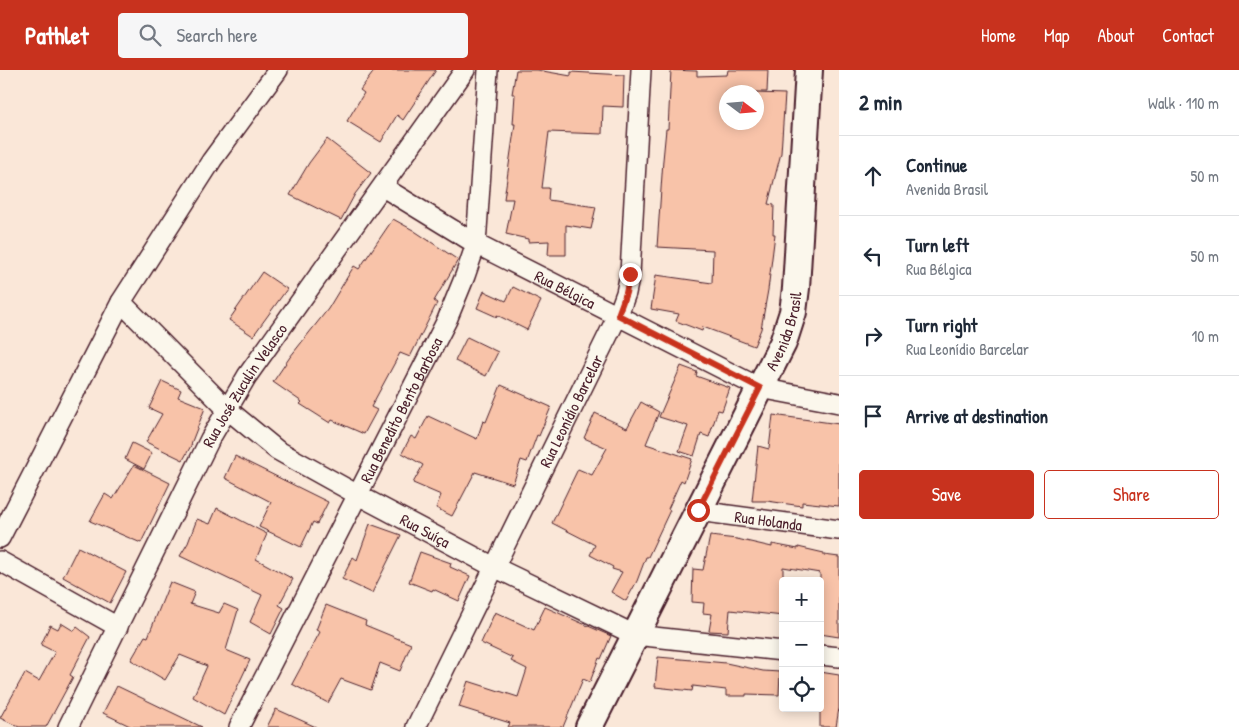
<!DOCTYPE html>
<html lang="en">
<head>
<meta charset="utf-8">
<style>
	body { margin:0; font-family:"Patrick Hand",sans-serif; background:#f6f6f7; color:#1f2937 }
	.controls { position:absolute; right:15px; bottom:15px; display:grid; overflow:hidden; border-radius:5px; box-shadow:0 2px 12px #0003 }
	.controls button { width:45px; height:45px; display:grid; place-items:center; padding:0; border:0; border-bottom:1px solid #e0e1e3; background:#fff; color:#1f2937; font:25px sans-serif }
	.compass { position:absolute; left:719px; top:15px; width:45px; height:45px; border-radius:50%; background:#fff; box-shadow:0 2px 12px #0003; rotate:106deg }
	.stop { position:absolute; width:15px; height:15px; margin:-11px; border:4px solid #c8321e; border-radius:50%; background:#fff }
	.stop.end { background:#c8321e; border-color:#fff; box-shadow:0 1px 5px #0008 }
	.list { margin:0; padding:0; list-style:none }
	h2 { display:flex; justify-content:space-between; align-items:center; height:65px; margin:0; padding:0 20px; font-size:21px }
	h2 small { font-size:16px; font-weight:400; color:#747a83 }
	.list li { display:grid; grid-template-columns:32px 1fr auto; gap:15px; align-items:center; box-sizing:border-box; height:80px; padding:0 20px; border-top:1px solid #e0e1e3 }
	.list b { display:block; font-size:19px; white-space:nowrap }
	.list p { margin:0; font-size:16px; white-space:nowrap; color:#747a83 }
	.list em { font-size:16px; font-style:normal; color:#747a83 }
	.actions { display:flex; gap:10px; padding:15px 20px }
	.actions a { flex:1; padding:11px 0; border:1px solid #c8321e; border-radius:5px; text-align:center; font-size:18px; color:#c8321e }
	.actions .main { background:#c8321e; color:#fff }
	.icon { flex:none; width:28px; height:28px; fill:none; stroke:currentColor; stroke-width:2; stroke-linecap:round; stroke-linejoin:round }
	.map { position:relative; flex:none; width:839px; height:657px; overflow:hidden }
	header { display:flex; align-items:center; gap:30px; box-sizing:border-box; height:70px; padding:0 25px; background:#c8321e; color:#fff }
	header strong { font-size:24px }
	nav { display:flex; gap:28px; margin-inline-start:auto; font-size:18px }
	.search { width:350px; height:45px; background:#f6f6f7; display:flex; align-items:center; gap:12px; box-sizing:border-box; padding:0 18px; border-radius:5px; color:#747a83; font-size:19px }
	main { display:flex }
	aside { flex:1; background:#fff }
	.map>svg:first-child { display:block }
	.building { fill:#f8c3a9; stroke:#4a1f2b }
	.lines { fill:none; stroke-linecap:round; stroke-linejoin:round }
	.street-casing { stroke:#4a1f2b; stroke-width:22 }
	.secondary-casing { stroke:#4a1f2b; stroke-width:30 }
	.street { stroke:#fbf7ec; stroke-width:19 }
	.secondary { stroke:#fbf7ec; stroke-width:26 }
	.route { stroke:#c8321e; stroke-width:6 }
	.labels { text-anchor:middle; stroke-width:4; stroke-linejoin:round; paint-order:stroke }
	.street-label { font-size:16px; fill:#4a1f2b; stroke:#fbf7ec }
</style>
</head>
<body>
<header>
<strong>Pathlet</strong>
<div class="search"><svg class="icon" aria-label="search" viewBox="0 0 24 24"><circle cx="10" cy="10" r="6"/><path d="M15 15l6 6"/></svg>Search here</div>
<nav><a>Home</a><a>Map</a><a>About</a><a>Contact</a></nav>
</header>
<main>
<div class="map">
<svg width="839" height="657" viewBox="0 0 839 657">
	<rect width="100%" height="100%" fill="#fae7d8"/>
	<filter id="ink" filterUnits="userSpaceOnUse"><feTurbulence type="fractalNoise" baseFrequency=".02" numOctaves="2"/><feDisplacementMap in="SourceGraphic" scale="10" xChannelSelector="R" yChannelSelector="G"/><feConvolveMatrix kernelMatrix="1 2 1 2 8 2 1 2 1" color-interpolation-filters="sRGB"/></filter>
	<g filter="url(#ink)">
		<g class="building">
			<polygon points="375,0 436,0 403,50 397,45 381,72 347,51 364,23 360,20"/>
			<polygon points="516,0 537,0 571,6 571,2 624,5 623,37 603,36 602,64 549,62 542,118 549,118 548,130 596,137 591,159 566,155 566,185 548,185 549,171 528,172 528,169 506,164 513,129 504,129 515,54 513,54 515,24 512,24"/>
			<polygon points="671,0 697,1 697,6 727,5 728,0 768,0 767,22 726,22 726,52 756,52 756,23 785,24 781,83 768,134 774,135 773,164 775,164 768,220 761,259 754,276 703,257 702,261 676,251 679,244 651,239 656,205 712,213 713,180 657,177 663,90 666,59 668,59"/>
			<polygon points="327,69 371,103 355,124 341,150 290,125 309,93"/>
			<polygon points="393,149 413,160 458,190 434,231 437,233 410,287 400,283 371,337 377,340 364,364 332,350 330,353 300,334 302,332 273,312 290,287 328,239 354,196 359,199"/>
			<polygon points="262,202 287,219 253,266 229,250"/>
			<polygon points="513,217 541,231 527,260 497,245 497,247 477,238 484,221 506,231"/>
			<polygon points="467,267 498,282 486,306 455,291"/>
			<polygon points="681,296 697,302 696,306 730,318 722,341 718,340 709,367 701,364 694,386 679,381 688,356 659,347"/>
			<polygon points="162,311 181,320 178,327 205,338 191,374 192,374 183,390 146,372 162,344 149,338"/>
			<polygon points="501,315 551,337 539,366 537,365 527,392 521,390 513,414 475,402 452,446 436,438 441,425 413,413 423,395 402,383 411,366 416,369 428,346 477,369 483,351 486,352"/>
			<polygon points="641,332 659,342 646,374 692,389 684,412 681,410 668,439 670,440 648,487 646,487 637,511 626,531 611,522 622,502 612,499 613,497 590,485 595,475 552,453 578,399 592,405 607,378 584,368 595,343 627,358"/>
			<polygon points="773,345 839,354 839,436 802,432 802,436 767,431 752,431 758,376 769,379"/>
			<polygon points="132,373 152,383 144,399 125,389"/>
			<polygon points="235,386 328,432 317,454 313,452 301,477 259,457 271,432 225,408"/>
			<polygon points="134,395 170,413 141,473 90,451 105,424 113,429"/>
			<polygon points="217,438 267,464 256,489 293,509 279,535 284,538 271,564 250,552 262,525 180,486 188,473 197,449 210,454"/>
			<polygon points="370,454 401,465 372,523 342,509 353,487 357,490"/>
			<polygon points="710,466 737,469 772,477 772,474 798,479 798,477 824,483 824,485 839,487 839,567 820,564 820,503 783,497 783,546 730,540 728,562 709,561 712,544 703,543 704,533 692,532 693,499 703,500"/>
			<polygon points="78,477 126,502 110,533 63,507"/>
			<polygon points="420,482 451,493 450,497 470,506 459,531 433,519 432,521 409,512"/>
			<polygon points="170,512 195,522 190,534 219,543 224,534 238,540 226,580 250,590 224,645 193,627 207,596 180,585 165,610 131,590 145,566 148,567"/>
			<polygon points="326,535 366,551 365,555 411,574 400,601 380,593 371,620 341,609 328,633 292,614 320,562 316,560"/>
			<polygon points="545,537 611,566 601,589 599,588 590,612 583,609 563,657 508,657 510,653 459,637 468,611 518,627 527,599 511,591 513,588 481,573 495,542 534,560"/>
			<polygon points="61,553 74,561 77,557 90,567 70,605 73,607 46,657 19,657 0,648 25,603 39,611 55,582 41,575 50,555 58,559"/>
			<polygon points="658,587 726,593 763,601 780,602 779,625 746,624 746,626 726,626 726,620 693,616 692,621 655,617"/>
			<polygon points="820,602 839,605 839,638 836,657 820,657"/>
			<polygon points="117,616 202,657 132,657 103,643"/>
			<polygon points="276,639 316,657 267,657"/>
		</g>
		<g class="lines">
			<defs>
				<g id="street">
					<path id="s1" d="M 383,117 L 476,174 L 760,318 L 839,333"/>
					<path id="s2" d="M 121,232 L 227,339 L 277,380 L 358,425 L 494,497 L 635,565 L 783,581"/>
					<path id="s3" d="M 698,441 L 839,460"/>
					<polyline points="0,468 121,232 212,90 278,0"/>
					<polyline points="0,491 118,557"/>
					<polyline points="820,585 839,587"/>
					<path id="s4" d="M 68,657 L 210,369 L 247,306 L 465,0"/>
					<path id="s5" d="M 239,657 L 447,250 L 465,206 L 476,174 L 488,0"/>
					<path id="s6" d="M 416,657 L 618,245 L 626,223 L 630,204 L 641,0"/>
				</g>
				<g id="secondary">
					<path id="s7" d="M 589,657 L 783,273 L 793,242 L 796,218 L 809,0"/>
				</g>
			</defs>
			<use href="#street" class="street-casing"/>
			<use href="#secondary" class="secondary-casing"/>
			<use href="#street" class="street"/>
			<use href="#secondary" class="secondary"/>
		</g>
	</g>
	<g class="lines" filter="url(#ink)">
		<polyline class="route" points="630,204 626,223 618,245 760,318 698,440"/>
	</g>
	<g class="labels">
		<g class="street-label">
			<text dy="6" stroke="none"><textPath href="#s1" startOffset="209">Rua Bélgica</textPath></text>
			<text dy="6" stroke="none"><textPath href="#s7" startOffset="442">Avenida Brasil</textPath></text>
			<text dy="6" stroke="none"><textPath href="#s4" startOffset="385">Rua José Zuculin Velasco</textPath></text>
			<text dy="6" stroke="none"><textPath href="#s5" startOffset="356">Rua Benedito Bento Barbosa</textPath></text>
			<text dy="6" stroke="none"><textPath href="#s6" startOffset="352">Rua Leonídio Barcelar</textPath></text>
			<text dy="6" stroke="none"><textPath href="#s3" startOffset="71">Rua Holanda</textPath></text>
			<text dy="6" stroke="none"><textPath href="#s2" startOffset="384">Rua Suíça</textPath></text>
		</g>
	</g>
</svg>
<div class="controls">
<button>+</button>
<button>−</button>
<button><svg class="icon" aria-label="locate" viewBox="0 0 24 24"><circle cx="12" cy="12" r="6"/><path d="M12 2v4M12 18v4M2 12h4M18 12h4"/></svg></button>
</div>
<svg class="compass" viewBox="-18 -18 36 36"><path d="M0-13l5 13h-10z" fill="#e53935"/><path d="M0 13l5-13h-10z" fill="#747a83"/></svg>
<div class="stop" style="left:698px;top:440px"></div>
<div class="stop end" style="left:630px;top:204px"></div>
</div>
<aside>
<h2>2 min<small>Walk · 110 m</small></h2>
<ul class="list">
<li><svg class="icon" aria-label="ahead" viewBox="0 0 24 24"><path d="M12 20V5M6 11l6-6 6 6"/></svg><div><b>Continue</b><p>Avenida Brasil</p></div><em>50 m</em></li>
<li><svg class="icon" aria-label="left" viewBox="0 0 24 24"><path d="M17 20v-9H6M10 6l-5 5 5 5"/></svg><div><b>Turn left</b><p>Rua Bélgica</p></div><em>50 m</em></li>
<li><svg class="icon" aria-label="right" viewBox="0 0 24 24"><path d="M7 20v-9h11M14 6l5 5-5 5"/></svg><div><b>Turn right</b><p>Rua Leonídio Barcelar</p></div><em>10 m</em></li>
<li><svg class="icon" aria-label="arrive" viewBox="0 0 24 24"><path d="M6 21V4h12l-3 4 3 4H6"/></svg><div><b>Arrive at destination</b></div></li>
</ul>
<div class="actions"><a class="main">Save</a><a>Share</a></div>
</aside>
</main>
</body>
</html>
